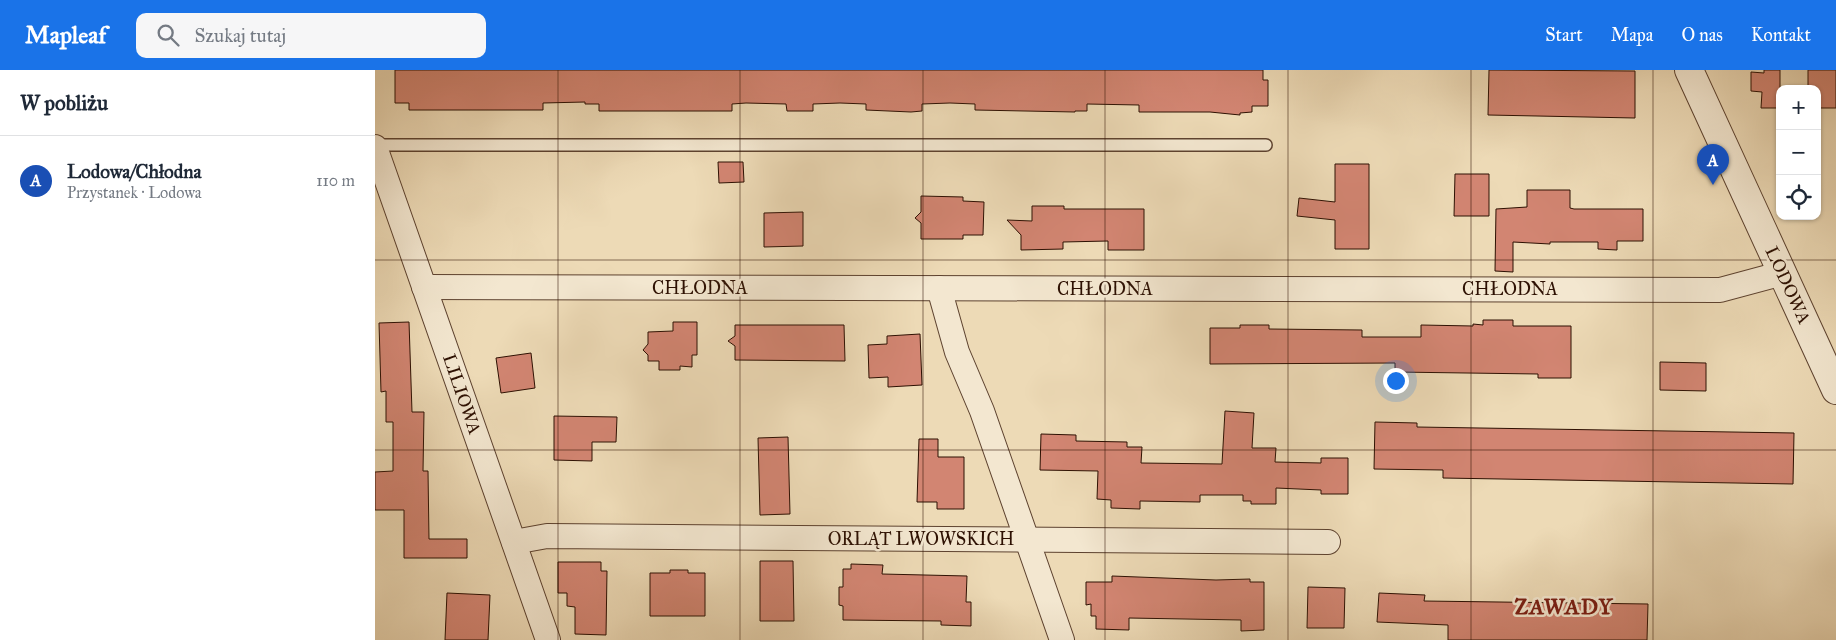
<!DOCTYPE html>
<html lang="pl">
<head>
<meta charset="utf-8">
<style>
	body { margin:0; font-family:"IM FELL Great Primer",serif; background:#f6f6f7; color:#1f2937 }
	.controls { position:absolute; right:15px; top:15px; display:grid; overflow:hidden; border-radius:10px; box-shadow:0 1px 4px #0004 }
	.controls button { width:45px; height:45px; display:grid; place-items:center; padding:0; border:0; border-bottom:1px solid #e0e1e3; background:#fff; color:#1f2937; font:25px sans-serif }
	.you { position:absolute; left:1020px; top:310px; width:18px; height:18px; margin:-12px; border:4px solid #fff; border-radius:50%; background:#1a73e8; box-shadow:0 0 0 8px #1a73e833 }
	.badge { display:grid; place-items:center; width:32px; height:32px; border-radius:50%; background:#1a73e8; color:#fff; font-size:16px; font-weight:700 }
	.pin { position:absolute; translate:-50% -41px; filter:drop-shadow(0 1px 2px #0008) }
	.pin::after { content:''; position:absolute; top:26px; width:18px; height:15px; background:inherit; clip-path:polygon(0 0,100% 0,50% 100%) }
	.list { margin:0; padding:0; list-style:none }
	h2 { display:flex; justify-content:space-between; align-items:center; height:65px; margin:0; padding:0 20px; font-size:21px }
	h2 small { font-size:16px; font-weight:400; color:#747a83 }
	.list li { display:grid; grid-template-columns:32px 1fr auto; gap:15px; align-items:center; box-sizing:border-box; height:90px; padding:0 20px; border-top:1px solid #e0e1e3 }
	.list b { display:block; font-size:19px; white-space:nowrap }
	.list p { margin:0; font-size:16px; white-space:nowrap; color:#747a83 }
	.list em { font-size:16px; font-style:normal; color:#747a83 }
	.icon { flex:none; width:28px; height:28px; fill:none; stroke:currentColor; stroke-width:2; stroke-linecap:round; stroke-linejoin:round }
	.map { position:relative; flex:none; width:1461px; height:570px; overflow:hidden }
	header { display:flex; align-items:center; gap:30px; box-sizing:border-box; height:70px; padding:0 25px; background:#1a73e8; color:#fff }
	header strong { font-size:24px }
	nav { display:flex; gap:28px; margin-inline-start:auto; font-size:18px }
	.search { width:350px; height:45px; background:#f6f6f7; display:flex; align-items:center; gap:12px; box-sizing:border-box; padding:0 18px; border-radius:10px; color:#747a83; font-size:19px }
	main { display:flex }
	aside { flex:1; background:#fff }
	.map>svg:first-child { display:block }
	.building { fill:#d28572; stroke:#2d1002 }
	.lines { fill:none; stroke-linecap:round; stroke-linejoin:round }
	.service-casing { stroke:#5d422f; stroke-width:14 }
	.minor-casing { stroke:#5d422f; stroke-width:26 }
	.tertiary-casing { stroke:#5d422f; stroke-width:30 }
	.service { stroke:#f3e7d0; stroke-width:11 }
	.minor { stroke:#f3e7d0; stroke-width:24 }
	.tertiary { stroke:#f3e7d0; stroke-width:28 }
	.grid { fill:none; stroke:#2d1002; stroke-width:1; stroke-opacity:0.55 }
	.labels { text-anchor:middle; stroke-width:5; stroke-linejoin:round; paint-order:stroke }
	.street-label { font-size:18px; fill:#2d1002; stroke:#f3e7d0 }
	.district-label { font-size:22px; font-weight:bold; letter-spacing:1px; fill:#7a1f14; stroke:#f3e7d0 }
</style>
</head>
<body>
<header>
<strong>Mapleaf</strong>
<div class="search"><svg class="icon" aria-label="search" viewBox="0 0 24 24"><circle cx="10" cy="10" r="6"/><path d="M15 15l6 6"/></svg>Szukaj tutaj</div>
<nav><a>Start</a><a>Mapa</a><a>O nas</a><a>Kontakt</a></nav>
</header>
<main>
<aside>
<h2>W pobliżu<small></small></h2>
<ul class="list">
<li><span class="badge" style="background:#1a4fb4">A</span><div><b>Lodowa/Chłodna</b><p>Przystanek · Lodowa</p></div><em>110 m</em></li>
</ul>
</aside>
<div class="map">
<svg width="1461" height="570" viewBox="0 0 1461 570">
	<rect width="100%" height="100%" fill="#eddab6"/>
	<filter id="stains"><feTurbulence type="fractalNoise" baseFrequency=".004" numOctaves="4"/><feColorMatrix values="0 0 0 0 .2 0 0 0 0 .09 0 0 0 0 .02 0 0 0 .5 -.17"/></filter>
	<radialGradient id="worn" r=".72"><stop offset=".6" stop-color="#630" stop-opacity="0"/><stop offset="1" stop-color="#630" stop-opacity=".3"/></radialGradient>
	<g class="building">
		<polygon points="20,0 888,0 888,10 893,10 893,36 877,36 877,42 865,43 865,45 835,42 764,42 764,35 712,34 712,41 700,41 700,42 600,40 600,34 575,33 547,34 547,41 536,42 491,40 491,34 465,33 438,34 438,41 412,41 411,34 371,33 357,34 357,41 224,41 224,34 210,34 210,32 168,33 168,40 34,40 34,33 20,33"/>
		<polygon points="1114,0 1260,1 1260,48 1113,45"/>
		<polygon points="1389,0 1405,0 1405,38 1386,38 1387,22 1376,21 1376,2 1389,3"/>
		<polygon points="1433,0 1461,0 1461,38 1442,38 1442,19 1433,19"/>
		<polygon points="343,92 368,92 369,112 344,113"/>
		<polygon points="960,94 994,94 994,179 960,179 960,150 922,146 924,128 960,132"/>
		<polygon points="1080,104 1114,104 1114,146 1079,146"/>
		<polygon points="1152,120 1195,120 1195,138 1199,139 1268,139 1268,171 1242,171 1242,180 1223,179 1223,172 1175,172 1175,174 1138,172 1138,202 1120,201 1121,139 1152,137"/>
		<polygon points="546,126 588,127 588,131 609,132 608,165 588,165 588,169 546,169 546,153 540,148 546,142"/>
		<polygon points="657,136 689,136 689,139 769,139 769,180 733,180 733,171 688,172 688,179 646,180 646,165 632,150 657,151"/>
		<polygon points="428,142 428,176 389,177 389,143"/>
		<polygon points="1108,250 1138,250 1138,256 1196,256 1196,308 1163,308 1163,304 1020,302 1020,293 835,294 835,258 865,258 865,255 894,255 894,259 987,260 987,267 1046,267 1046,255 1098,256 1098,254 1108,255"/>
		<polygon points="34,252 37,342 49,342 48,401 53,401 54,469 92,469 92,488 29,488 29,440 0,440 0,402 18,401 18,352 11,352 11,321 6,322 4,253"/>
		<polygon points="298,252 322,252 322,285 317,285 317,297 305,296 305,300 284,300 284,291 273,291 273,285 268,280 273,274 273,262 298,261"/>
		<polygon points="360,255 469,255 470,291 360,290 360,276 353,271 360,266"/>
		<polygon points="545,264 547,315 513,317 513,307 494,308 493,275 512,274 512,266"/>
		<polygon points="156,283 160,318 126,323 121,288"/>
		<polygon points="1285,292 1331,293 1331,321 1285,320"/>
		<polygon points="850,341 879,343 877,378 901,378 900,392 946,393 946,388 973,388 973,424 946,424 946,420 901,418 901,434 876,434 876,431 868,431 868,425 825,425 825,432 765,431 765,439 736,438 736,430 722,429 723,401 665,400 666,364 701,365 701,371 752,372 752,377 767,377 766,393 847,394"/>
		<polygon points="179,346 242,347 241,372 217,372 217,391 179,390"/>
		<polygon points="1000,352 1042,353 1042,357 1419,363 1418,414 1068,408 1068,400 999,399"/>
		<polygon points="413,367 415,444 385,445 383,368"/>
		<polygon points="544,369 563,369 563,387 589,387 589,439 562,439 562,432 542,432"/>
		<polygon points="385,491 418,491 419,551 385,551"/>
		<polygon points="183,492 226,492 226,501 232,501 231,565 200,564 200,537 192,536 192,523 183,523"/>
		<polygon points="476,494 508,495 507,504 592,506 591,532 596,532 596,556 566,555 566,551 468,550 468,536 464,535 464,517 468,517 468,499 476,499"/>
		<polygon points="295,500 313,500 313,503 330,503 330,546 275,546 275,503 295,503"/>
		<polygon points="737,506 841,510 875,509 875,512 889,512 889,560 866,561 866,550 754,548 754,560 721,559 721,546 716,546 716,534 711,535 711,512 737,512"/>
		<polygon points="933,517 970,518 969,558 932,558"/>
		<polygon points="72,523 115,525 113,570 70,570"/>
		<polygon points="1004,523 1050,525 1049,531 1273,534 1272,570 1073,570 1073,555 1002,552"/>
	</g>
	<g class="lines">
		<defs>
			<polyline id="service" points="0,75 891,75"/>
			<g id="minor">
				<polyline points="0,77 173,570"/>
				<polyline points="49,217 1345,220 1408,203"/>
				<polyline points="564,218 582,282 607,341 687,570"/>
				<polyline points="139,472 172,466 953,472"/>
			</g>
			<polyline id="tertiary" points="1314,0 1461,320"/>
		</defs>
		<use href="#service" class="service-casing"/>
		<use href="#minor" class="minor-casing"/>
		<use href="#tertiary" class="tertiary-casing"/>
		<use href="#service" class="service"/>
		<use href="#minor" class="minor"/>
		<use href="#tertiary" class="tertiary"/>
	</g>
	<path class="grid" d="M 183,0 L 183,570M 365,0 L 365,570M 548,0 L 548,570M 730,0 L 730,570M 913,0 L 913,570M 1096,0 L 1096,570M 1278,0 L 1278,570M 0,190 L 1461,190M 0,380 L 1461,380"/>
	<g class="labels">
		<g class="street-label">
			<text transform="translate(1413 215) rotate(65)" y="6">LODOWA</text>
			<text x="325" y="224">CHŁODNA</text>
			<text x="730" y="225">CHŁODNA</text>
			<text x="1135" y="225">CHŁODNA</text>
			<text transform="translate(87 324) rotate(71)" y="6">LILIOWA</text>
			<text x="546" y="475">ORLĄT LWOWSKICH</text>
		</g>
		<g class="district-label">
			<text x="1189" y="544">ZAWADY</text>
		</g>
	</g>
	<rect width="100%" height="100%" filter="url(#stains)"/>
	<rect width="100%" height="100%" fill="url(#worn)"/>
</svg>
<div class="controls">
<button>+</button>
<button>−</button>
<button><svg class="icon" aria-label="locate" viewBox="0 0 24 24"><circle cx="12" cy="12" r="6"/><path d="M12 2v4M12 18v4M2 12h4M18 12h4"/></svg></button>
</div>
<div class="you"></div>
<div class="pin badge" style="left:1338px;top:115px;background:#1a4fb4">A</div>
</div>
</main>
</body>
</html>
